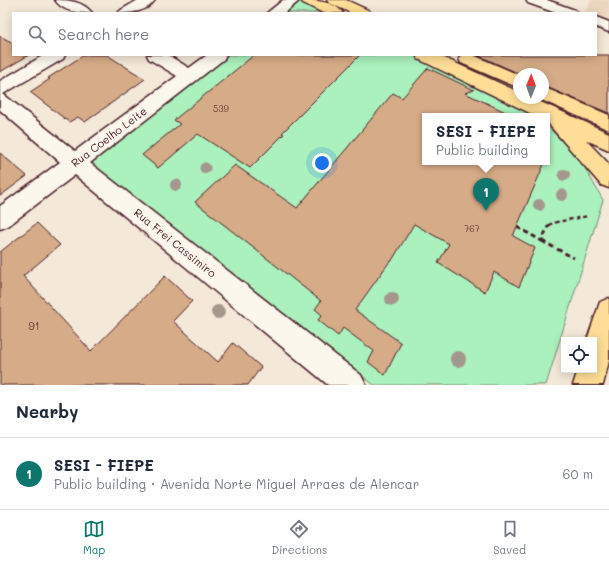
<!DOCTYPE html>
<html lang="en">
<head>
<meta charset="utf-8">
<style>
	body { margin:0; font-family:Mali,sans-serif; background:#f2f2f3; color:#1f2937 }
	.controls { position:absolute; right:12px; bottom:12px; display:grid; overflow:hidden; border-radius:0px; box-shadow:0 2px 10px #0003 }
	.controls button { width:36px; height:36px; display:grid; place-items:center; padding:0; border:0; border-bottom:1px solid #e0e1e3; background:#fff; color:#1f2937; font:20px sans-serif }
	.compass { position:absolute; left:513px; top:68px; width:36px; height:36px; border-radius:50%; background:#fff; box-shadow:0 2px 10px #0003; rotate:1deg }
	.you { position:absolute; left:322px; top:163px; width:14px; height:14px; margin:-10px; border:3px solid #fff; border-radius:50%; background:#1a73e8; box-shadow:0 0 0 6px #1a73e833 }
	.badge { display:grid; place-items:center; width:26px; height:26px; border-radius:50%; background:#0f766e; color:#fff; font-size:13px; font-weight:700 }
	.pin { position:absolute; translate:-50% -33px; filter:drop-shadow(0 1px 2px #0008) }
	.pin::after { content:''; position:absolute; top:21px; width:14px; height:12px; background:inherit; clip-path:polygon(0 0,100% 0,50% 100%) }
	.popup { position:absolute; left:422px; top:113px; width:128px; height:52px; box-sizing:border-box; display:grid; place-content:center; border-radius:0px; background:#fff; filter:drop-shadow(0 1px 3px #0005); font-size:13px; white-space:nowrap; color:#747a83 }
	.popup b { font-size:15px; color:#1f2937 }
	.popup::after { content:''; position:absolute; left:50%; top:100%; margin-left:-8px; border:8px solid transparent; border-top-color:#fff }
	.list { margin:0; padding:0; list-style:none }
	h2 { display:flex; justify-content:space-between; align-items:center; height:52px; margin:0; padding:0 16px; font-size:17px }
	h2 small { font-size:13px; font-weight:400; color:#747a83 }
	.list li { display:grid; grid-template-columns:26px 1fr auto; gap:12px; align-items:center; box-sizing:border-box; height:72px; padding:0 16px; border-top:1px solid #e0e1e3 }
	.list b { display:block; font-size:15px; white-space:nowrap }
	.list p { margin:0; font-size:13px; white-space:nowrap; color:#747a83 }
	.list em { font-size:13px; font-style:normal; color:#747a83 }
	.icon { flex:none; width:22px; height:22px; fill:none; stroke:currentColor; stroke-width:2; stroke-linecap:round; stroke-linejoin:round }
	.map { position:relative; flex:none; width:609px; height:385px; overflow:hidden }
	.search { position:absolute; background:#fff; box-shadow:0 2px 10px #0003; left:12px; right:12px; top:12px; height:44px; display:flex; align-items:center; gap:10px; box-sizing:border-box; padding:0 14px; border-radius:0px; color:#747a83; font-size:15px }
	.sheet { height:124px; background:#fff }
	nav { display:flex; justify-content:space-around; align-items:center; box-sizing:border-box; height:56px; border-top:1px solid #e0e1e3; background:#fff; font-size:11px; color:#747a83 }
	nav a { display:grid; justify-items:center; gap:2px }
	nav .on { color:#0f766e }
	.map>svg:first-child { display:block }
	.built { fill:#ebd6c0 }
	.green { fill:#aaf1bd; stroke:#7a8874 }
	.building { fill:#d6ab87; stroke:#4a1f2b }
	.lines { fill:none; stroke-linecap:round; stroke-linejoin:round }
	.minor-casing { stroke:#4a1f2b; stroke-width:3 }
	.major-casing { stroke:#4a1f2b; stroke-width:3 }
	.path-far1 { stroke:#4a1f2b; stroke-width:2.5; stroke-dasharray:4 3; stroke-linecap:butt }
	.path { stroke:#4a1f2b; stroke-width:3; stroke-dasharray:5 3.5; stroke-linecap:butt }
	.minor { fill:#fbf7ec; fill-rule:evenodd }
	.major { fill:#fedd96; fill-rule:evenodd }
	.tree { fill:#a4978d }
	.labels { text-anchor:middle; stroke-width:3; stroke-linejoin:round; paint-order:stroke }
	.number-label { font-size:9px; fill:#6d4242 }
	.street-label { font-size:11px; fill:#4a1f2b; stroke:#fbf7ec }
	.near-number-label { font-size:11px; fill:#6d4242 }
</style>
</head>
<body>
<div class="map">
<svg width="609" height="385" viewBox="0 0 609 385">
	<rect width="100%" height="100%" fill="#f4e8d8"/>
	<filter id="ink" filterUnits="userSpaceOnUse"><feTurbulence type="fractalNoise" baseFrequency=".025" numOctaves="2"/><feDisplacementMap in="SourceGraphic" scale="8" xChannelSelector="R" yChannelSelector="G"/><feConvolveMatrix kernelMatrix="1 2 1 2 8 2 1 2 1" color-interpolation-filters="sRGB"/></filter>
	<g filter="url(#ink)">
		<polygon class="built" points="591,0 609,0 609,22 596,18 596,13 585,13"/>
		<g class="green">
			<polygon points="299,0 326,13 282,13"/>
			<polygon points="226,55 417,55 537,116 425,116 425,162 547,162 547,126 581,161 603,200 546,385 374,385 83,162"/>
		</g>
		<g class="building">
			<polygon points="0,36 13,43 13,55 29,55 0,72"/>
			<polygon points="84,55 107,55 145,79 85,122 78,117 69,122 30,92 50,79 48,78"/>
			<polygon points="254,55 360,55 282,133 284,134 250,168 198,134 158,168 142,155 180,124 174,120"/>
			<polygon points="477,55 609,55 609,113 543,86 543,74 520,74"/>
			<polygon points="428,68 474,90 465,93 514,116 425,116 425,162 545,162 513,236 535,248 519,287 494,272 485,292 438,263 449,244 414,224 391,262 390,261 355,310 401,343 385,375 368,362 374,351 343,328 338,336 318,320 322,315 315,309 321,301 195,202 235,165 297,208 393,93 402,98"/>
			<polygon points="0,153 27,176 0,196"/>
			<polygon points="37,223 60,245 23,276 91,351 165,276 192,301 173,321 218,362 233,343 261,367 248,385 0,385 0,252"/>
		</g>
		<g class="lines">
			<defs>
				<g id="minor">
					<path d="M 55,0 C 68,0 83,1 92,13 C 78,13 63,12 55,0 Z"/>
					<path d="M 138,0 L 155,0 C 147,12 132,13 118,13 L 121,10 Z"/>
					<polygon points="283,0 300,0 285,13 267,13"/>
					<polygon points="526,0 547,0 575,10 578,13 556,13 528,3"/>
					<polygon points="596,17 609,22 609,32 596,27"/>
					<polygon points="44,55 65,55 63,59 3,94 75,151 177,76 149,59 147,55 168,55 189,68 207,55 226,55 224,59 90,163 361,375 366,385 328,385 75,175 8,226 0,229 0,206 60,162 0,110 0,81"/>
				</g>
				<g id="major">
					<path d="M 301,0 C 314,0 334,1 343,13 L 323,13 L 303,3 Z"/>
					<polygon points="327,0 346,0 368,10 371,13 351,13 329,3"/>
					<polygon points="416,55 438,55 519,92 519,98 532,98 609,133 609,150 586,140 609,164 609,188 601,185 551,127 547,121 547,116 536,116 418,59"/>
					<polygon points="461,55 473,55 519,75 519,88 461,63 459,59"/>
					<polygon points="543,87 609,115 609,130 537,98 543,98"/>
					<polygon points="609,298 609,361 603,385 573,385 578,370 594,370 594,340 587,340 600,302"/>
				</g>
			</defs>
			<use href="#minor" class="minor-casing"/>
			<use href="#major" class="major-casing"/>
			<polyline class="path-far1" points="549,226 552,223 588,216"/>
			<g class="path">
				<polyline points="517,227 542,241 547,228 550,225"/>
				<polyline points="542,241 574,258"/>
			</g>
			<use href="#minor" class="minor"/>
			<use href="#major" class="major"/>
		</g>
		<g class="tree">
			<circle cx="205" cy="168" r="5.5"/>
			<circle cx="564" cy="175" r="6"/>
			<circle cx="176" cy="185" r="6"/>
			<circle cx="562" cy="195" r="6"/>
			<circle cx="539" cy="205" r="6"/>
			<circle cx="392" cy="299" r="7"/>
			<circle cx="218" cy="312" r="7"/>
			<circle cx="458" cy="359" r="8"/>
		</g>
	</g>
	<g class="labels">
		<g class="number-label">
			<text x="221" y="112">539</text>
			<text x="472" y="232">767</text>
		</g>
		<g class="street-label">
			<text transform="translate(109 137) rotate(-37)" y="4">Rua Coelho Leite</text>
			<text transform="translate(175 243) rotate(39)" y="4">Rua Frei Cassimiro</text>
		</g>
		<g class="near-number-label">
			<text x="34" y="330">91</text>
		</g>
	</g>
</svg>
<div class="controls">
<button><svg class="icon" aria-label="locate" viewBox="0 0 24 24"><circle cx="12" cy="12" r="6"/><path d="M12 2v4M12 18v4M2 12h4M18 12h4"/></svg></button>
</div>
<svg class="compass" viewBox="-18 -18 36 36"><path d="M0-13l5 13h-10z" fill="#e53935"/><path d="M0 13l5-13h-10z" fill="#747a83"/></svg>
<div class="you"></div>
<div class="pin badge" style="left:486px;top:211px">1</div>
<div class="popup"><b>SESI - FIEPE</b>Public building</div>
<div class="search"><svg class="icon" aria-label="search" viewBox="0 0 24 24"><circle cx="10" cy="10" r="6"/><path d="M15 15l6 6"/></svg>Search here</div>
</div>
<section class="sheet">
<h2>Nearby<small></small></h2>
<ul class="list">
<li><span class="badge">1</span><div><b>SESI - FIEPE</b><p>Public building · Avenida Norte Miguel Arraes de Alencar</p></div><em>60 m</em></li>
</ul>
</section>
<nav>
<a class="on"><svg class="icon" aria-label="map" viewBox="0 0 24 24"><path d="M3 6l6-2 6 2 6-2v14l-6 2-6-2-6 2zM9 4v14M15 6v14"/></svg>Map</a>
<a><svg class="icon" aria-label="directions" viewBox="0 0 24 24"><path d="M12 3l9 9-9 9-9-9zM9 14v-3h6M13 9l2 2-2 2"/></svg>Directions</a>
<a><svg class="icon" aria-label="saved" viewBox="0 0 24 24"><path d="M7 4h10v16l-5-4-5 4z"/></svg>Saved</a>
</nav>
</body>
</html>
